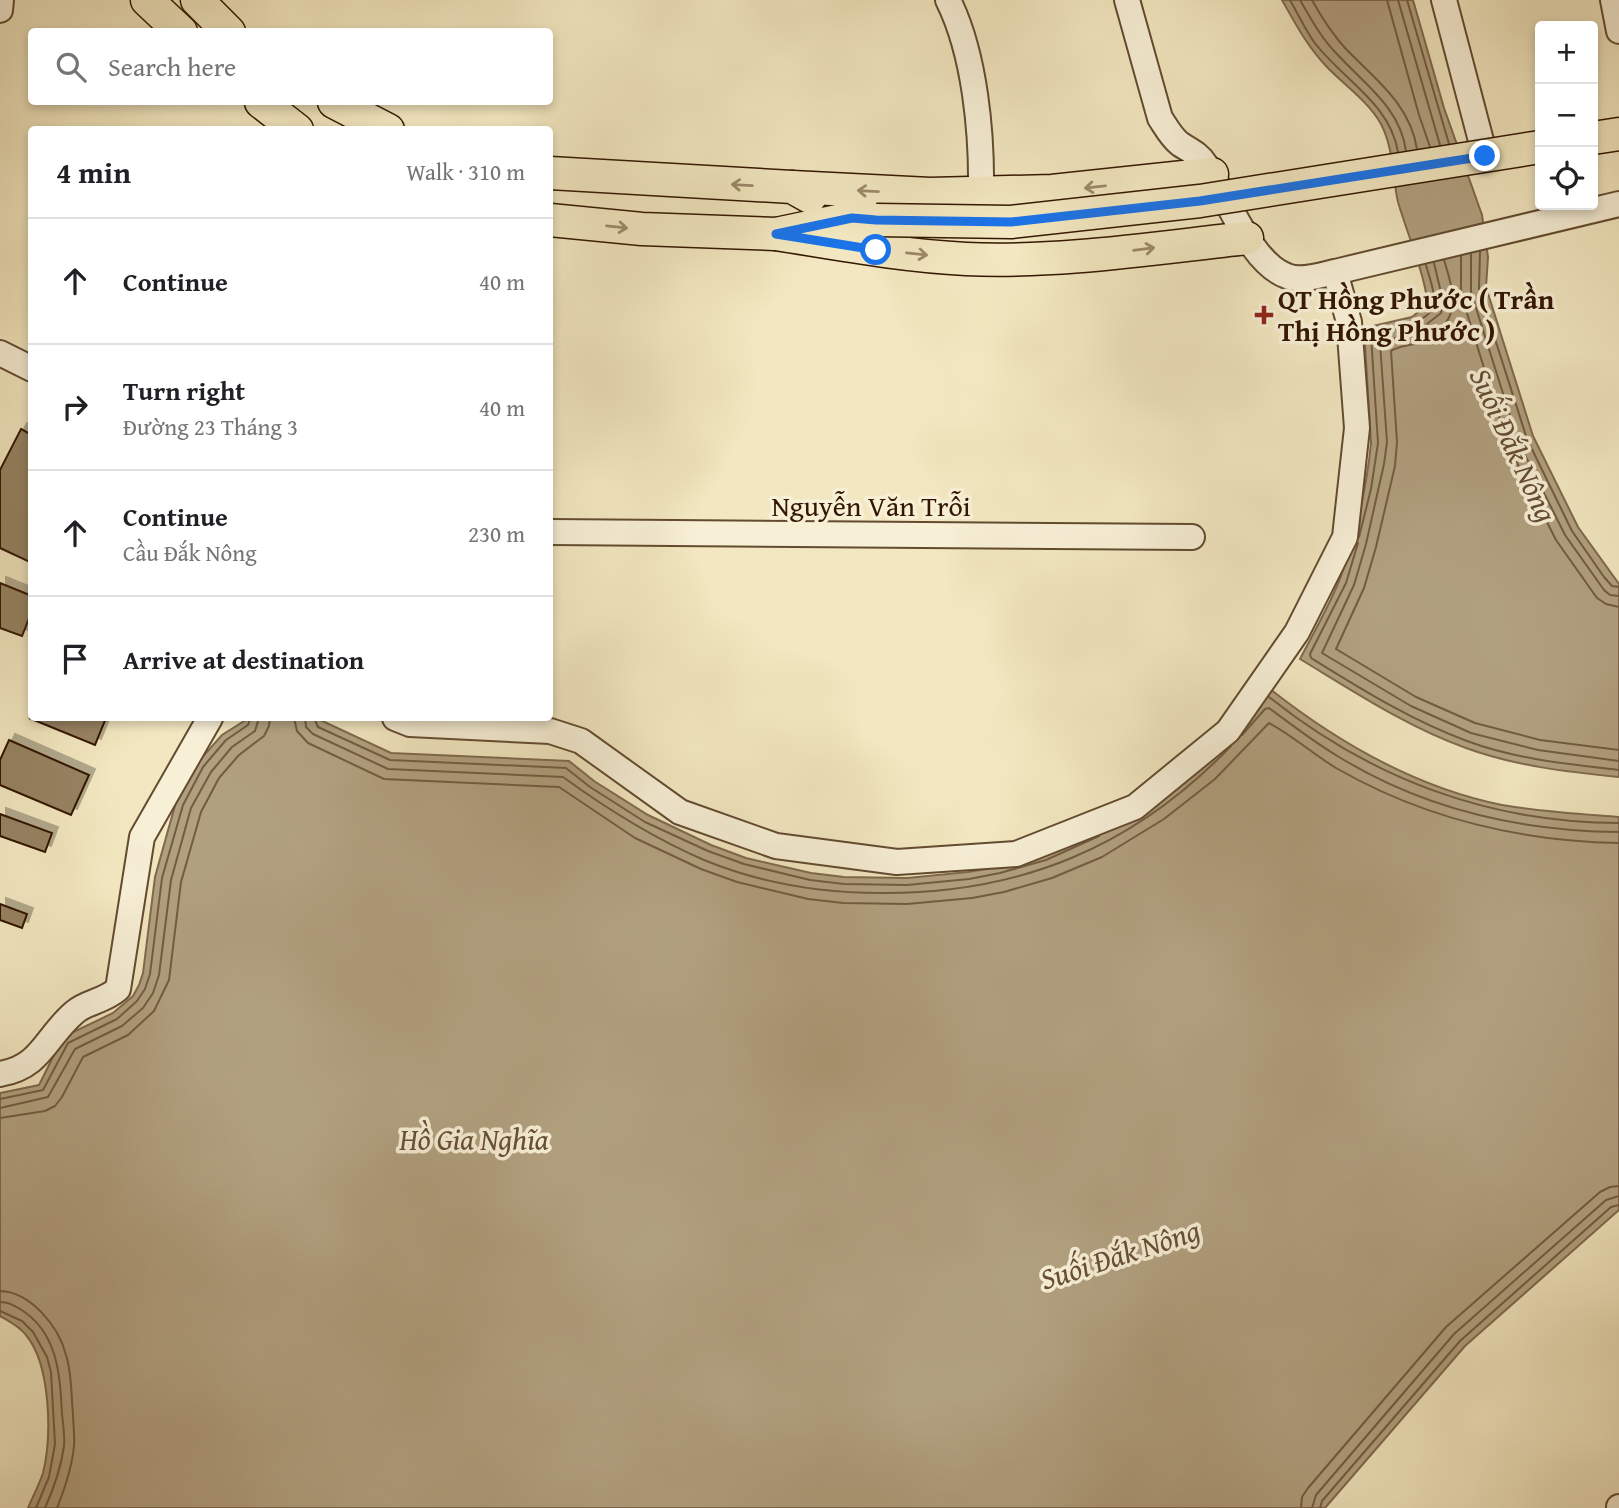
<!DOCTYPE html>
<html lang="en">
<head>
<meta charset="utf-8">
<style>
	body { margin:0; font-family:"Gentium Book Plus",serif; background:#f2f2f2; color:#202124 }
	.controls { position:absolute; right:21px; top:21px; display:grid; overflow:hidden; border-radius:7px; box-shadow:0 4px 10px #0003 }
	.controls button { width:63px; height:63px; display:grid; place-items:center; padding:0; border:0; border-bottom:2px solid #e0e0e0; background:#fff; color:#202124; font:35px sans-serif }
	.stop { position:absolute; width:21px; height:21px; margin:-16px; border:5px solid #1a73e8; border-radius:50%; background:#fff }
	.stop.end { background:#1a73e8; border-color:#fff; box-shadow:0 2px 7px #0008 }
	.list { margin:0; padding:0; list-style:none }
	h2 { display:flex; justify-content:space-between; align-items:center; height:91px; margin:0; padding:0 28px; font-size:30px }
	h2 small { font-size:23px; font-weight:400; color:#757577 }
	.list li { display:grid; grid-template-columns:46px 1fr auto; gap:21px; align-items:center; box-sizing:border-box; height:126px; padding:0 28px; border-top:2px solid #e0e0e0 }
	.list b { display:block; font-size:26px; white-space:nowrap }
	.list p { margin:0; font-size:23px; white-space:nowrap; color:#757577 }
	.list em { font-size:23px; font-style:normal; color:#757577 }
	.icon { flex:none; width:38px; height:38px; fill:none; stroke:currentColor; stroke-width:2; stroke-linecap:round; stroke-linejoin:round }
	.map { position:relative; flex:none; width:1619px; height:1508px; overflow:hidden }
	.search { position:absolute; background:#fff; box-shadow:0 4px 10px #0003; left:28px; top:28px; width:525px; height:77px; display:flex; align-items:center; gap:18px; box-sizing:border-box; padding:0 24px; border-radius:7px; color:#757577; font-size:26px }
	.panel { position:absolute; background:#fff; box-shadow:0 4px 10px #0003; left:28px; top:126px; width:525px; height:595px; border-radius:7px }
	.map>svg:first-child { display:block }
	.water { fill:#b1a07f; stroke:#7f694c; stroke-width:2 }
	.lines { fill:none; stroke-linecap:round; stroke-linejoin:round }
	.shore { stroke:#725c40; stroke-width:2 }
	.building { fill:#968364; stroke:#331700; stroke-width:2; filter:url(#shadow) }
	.minor-casing { stroke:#634b30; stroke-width:28 }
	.major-casing { stroke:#331700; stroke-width:35 }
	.minor { stroke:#f7efd6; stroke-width:24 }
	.major { stroke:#f2e7c0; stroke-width:32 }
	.major-bridge-casing { stroke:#331700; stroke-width:35; stroke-linecap:butt }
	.major-bridge { stroke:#f2e7c0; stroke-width:32 }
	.oneway { stroke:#9c896a }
	.route { stroke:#1a73e8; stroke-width:9 }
	.poi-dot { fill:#8f2418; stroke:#f7efd6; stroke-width:2.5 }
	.labels { text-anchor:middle; stroke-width:7; stroke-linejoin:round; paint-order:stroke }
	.poi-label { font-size:28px; font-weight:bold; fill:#331700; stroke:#f7efd6; text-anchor:start }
	.street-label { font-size:28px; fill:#331700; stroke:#f7efd6 }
	.water-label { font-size:30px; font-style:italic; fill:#654e33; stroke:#f7efd6 }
</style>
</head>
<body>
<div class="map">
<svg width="1619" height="1508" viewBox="0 0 1619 1508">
	<defs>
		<filter id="shadow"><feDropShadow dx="6" dy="-6" stdDeviation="0" flood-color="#0004"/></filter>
	</defs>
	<rect width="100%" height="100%" fill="#f2e7c0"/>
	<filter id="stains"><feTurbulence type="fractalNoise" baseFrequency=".00286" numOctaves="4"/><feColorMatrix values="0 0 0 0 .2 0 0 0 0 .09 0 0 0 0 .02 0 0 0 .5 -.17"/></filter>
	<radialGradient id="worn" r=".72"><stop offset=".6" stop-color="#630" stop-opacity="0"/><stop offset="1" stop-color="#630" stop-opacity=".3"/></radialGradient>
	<g class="water">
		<path d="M 1282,0 L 1413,0 L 1444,108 L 1482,215 L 1488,257 L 1486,287 L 1533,436 L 1578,527 L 1619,584 L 1619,777 C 1568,772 1515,766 1466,748 C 1407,727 1353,691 1300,659 C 1313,634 1328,608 1339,581 C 1355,542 1367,485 1371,443 L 1364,328 L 1412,317 L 1428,304 C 1423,269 1408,236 1398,202 C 1392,176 1394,149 1381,124 C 1368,101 1344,85 1326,66 C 1307,46 1295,23 1282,0 Z"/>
		<path d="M 1265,685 C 1335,741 1413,787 1502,805 C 1541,812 1580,814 1619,817 L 1619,1210 L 1465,1346 L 1325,1508 L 28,1508 C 33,1496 39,1485 43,1473 C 52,1437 51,1365 26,1335 C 19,1326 10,1322 0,1316 L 0,1093 L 39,1085 L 63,1037 L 113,1013 L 133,996 L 139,985 L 143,973 L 155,877 L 176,802 L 197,763 L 222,735 L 249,718 L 316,718 L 391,753 L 569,761 L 594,781 L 648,815 L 711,845 L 746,858 L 811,873 L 844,877 L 907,878 L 968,872 L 998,867 L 1090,833 Z"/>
	</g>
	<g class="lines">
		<g class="shore">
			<path d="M 1290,0 C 1298,14 1305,29 1314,42 C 1342,79 1390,103 1398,152"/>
			<path d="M 1300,0 C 1311,19 1321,38 1337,54 C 1364,84 1400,107 1406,151"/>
			<path d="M 1312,0 C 1322,18 1332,34 1346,49 C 1375,79 1410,104 1417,149"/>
			<polyline points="1387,0 1419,115 1430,147"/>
			<polyline points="1398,0 1440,145"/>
			<polyline points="1407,0 1449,144"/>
			<polyline points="1480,252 1479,289 1527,439 1572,531 1604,577 1612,586 1619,587"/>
			<polyline points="1471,254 1471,292 1518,441 1565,535 1604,590 1610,595 1619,596"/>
			<polyline points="1461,256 1461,294 1508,445 1556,540 1597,598 1606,604 1619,607"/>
			<path d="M 1444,260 C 1455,295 1462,322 1423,341 C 1413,346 1400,345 1391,351 L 1397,442 L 1395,466 L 1376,547 L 1364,588 L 1336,649 L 1416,697 L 1475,723 L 1540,740 L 1619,750"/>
			<polyline points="1434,263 1443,301 1441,313 1418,331 1380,343 1387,442 1384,464 1366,544 1354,585 1322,653 1411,706 1471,733 1538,750 1619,761"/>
			<path d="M 1359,537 L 1371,489 L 1378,443 L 1371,336 L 1374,333 C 1389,330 1434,323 1434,302 C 1435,290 1429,277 1426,265"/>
			<path d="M 1358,543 L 1346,583 L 1310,654 L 1311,658 C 1361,689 1412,721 1467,741 C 1515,759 1568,764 1619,770"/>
			<path d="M 1269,697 C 1370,778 1489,823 1619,823"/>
			<path d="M 294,718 L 297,731 L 308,743 L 384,779 L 559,787 L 635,838 L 701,869 L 737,882 L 808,899 L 843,903 L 907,904 L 972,898 L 1004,892 L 1052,878 L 1102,857 L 1164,819 L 1215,779 L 1269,723 C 1292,735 1313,754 1336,768 C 1423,818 1519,841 1619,843"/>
			<path d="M 305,718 L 306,727 L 313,734 L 388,769 L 563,777 C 607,809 653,838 704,860 C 760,883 820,893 880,893 C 1021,894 1134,847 1231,746"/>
			<polyline points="314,718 318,727 390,760 566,768 590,787 645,822 708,851 744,864 810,880 844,884 907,885 969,879 1000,873 1046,860 1099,836"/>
			<path d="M 1242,735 L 1265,709 L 1269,708 C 1292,725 1314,742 1339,757 C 1424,809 1520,831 1619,832"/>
			<polyline points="0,1099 43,1090 68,1043 117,1019 137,1001 145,989 150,974 162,878 183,805 203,767 226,740 248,725 250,718"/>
			<polyline points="0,1108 48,1097 75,1049 122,1026 143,1008 153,993 159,975 171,880 191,808 211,772 232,747 255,731 259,718"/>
			<polyline points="0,1118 45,1111 55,1106 62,1097 83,1057 128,1035 154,1011 169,980 181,882 201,812 219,778 239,755 264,736 269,726 270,718"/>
			<path d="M 0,1291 C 31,1292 59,1327 66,1355 C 72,1374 71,1394 73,1414 C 73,1424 75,1436 74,1446 C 72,1468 65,1488 57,1508"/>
			<path d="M 0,1302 C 8,1302 13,1305 20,1309 C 58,1332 60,1375 62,1414 C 63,1424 65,1436 64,1446 C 61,1468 54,1488 45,1508"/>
			<polyline points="0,1311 22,1321 33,1332 47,1357 51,1372 55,1444 49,1477 36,1508"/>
			<polyline points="1301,1508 1302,1497 1308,1488 1446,1327 1600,1192 1610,1187 1619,1186"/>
			<polyline points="1312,1508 1316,1495 1454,1334 1606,1200 1619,1196"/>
			<polyline points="1320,1508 1322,1501 1460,1341 1611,1207 1619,1205"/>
		</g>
	</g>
	<g class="building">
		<polygon points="21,429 32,435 32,563 0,548 0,470"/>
		<polygon points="0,583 32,596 32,611 22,636 0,628"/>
		<polygon points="29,718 106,718 95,745"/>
		<polygon points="9,740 89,775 71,815 0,785 0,760"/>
		<polygon points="0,814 52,833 45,852 0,836"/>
		<polygon points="0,904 27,914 22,928 0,920"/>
	</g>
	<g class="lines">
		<defs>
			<g id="minor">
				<path d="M 948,0 C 975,54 982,133 981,193"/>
				<path d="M 1127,0 L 1160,118 C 1166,127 1171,137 1180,144 C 1189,150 1199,154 1205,164 C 1227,195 1250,263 1287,276 C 1301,282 1321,275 1335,272 L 1619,204"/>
				<polyline points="1444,0 1485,156"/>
				<polyline points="1613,0 1619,31"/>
				<polyline points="0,10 1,0"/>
				<polyline points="0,353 32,369"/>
				<polyline points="550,532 1192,537"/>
				<polyline points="395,718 410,724 550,731 581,741 680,812 776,846 897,862 1016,854 1135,807 1228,731 1297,632 1345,537 1357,428 1349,322 1335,272"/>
				<path d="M 0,1074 C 42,1067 45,1037 75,1012 C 86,1002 103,1002 118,989 L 142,837 L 210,718"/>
				<polyline points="1619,1508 1619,1507"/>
			</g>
			<g id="major">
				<polyline points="147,0 181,32"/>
				<polyline points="197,0 229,32"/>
				<polyline points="261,102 297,130"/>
				<polyline points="334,102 388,130"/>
				<polyline points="1593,138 1619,134"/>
				<polyline points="550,173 792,187 810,197"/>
				<polyline points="792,187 930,194 1052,191 1212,174"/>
				<polyline points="550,220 642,229 776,234 852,218 876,220"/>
				<path d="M 776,234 C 839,244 903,256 966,259 C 1060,263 1154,248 1247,238"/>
			</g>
		</defs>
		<use href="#minor" class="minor-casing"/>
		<use href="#major" class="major-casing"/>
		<use href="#minor" class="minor"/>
		<use href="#major" class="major"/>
		<defs>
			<polyline id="major-bridge" points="876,220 1011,222 1200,201 1540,147"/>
		</defs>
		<use href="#major-bridge" class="major-bridge-casing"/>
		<use href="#major-bridge" class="major-bridge"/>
	</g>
	<defs><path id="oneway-shaft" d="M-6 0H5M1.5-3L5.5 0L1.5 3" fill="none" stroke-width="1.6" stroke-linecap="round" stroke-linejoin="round" transform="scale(1.75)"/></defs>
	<g class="oneway">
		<use href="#oneway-shaft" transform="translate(742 185) rotate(-177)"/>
		<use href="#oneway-shaft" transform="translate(1095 187) rotate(174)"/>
		<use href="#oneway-shaft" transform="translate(868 191) rotate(-177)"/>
		<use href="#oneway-shaft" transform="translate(617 227) rotate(6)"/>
		<use href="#oneway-shaft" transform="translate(1144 249) rotate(-7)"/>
		<use href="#oneway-shaft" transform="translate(917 254) rotate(6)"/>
	</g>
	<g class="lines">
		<polyline class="route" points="876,250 776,234 852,218 876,220 1011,222 1200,201 1485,156"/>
	</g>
	<path class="poi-dot" d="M1260.5 304.5h7v7h7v7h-7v7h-7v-7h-7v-7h7z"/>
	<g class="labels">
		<g class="poi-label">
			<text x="1278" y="309">QT Hồng Phước ( Trần<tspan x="1278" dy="32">Thị Hồng Phước )</tspan></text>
		</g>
		<g class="street-label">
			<text x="871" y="516">Nguyễn Văn Trỗi</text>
		</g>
		<g class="water-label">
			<text transform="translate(1513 445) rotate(65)" y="10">Suối Đắk Nông</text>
			<text x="474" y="1150">Hồ Gia Nghĩa</text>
			<text transform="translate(1120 1255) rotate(-18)" y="10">Suối Đắk Nông</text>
		</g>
	</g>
	<rect width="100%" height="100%" filter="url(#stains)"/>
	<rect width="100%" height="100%" fill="url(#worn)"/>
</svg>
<div class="controls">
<button>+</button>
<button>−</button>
<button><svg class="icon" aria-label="locate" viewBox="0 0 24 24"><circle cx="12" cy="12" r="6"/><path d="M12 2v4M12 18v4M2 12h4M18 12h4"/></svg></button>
</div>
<div class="stop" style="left:876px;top:250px"></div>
<div class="stop end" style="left:1485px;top:156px"></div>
<div class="search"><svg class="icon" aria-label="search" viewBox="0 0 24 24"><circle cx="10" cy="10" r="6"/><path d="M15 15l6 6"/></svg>Search here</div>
<section class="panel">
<h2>4 min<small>Walk · 310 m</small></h2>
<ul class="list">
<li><svg class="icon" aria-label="ahead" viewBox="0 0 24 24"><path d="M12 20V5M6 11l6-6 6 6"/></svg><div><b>Continue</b></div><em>40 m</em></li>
<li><svg class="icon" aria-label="right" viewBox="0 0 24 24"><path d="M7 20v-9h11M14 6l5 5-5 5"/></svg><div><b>Turn right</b><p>Đường 23 Tháng 3</p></div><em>40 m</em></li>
<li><svg class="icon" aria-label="ahead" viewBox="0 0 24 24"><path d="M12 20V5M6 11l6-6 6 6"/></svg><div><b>Continue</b><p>Cầu Đắk Nông</p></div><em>230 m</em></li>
<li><svg class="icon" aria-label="arrive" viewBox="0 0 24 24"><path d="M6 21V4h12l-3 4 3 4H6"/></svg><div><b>Arrive at destination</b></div></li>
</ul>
</section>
</div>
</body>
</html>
